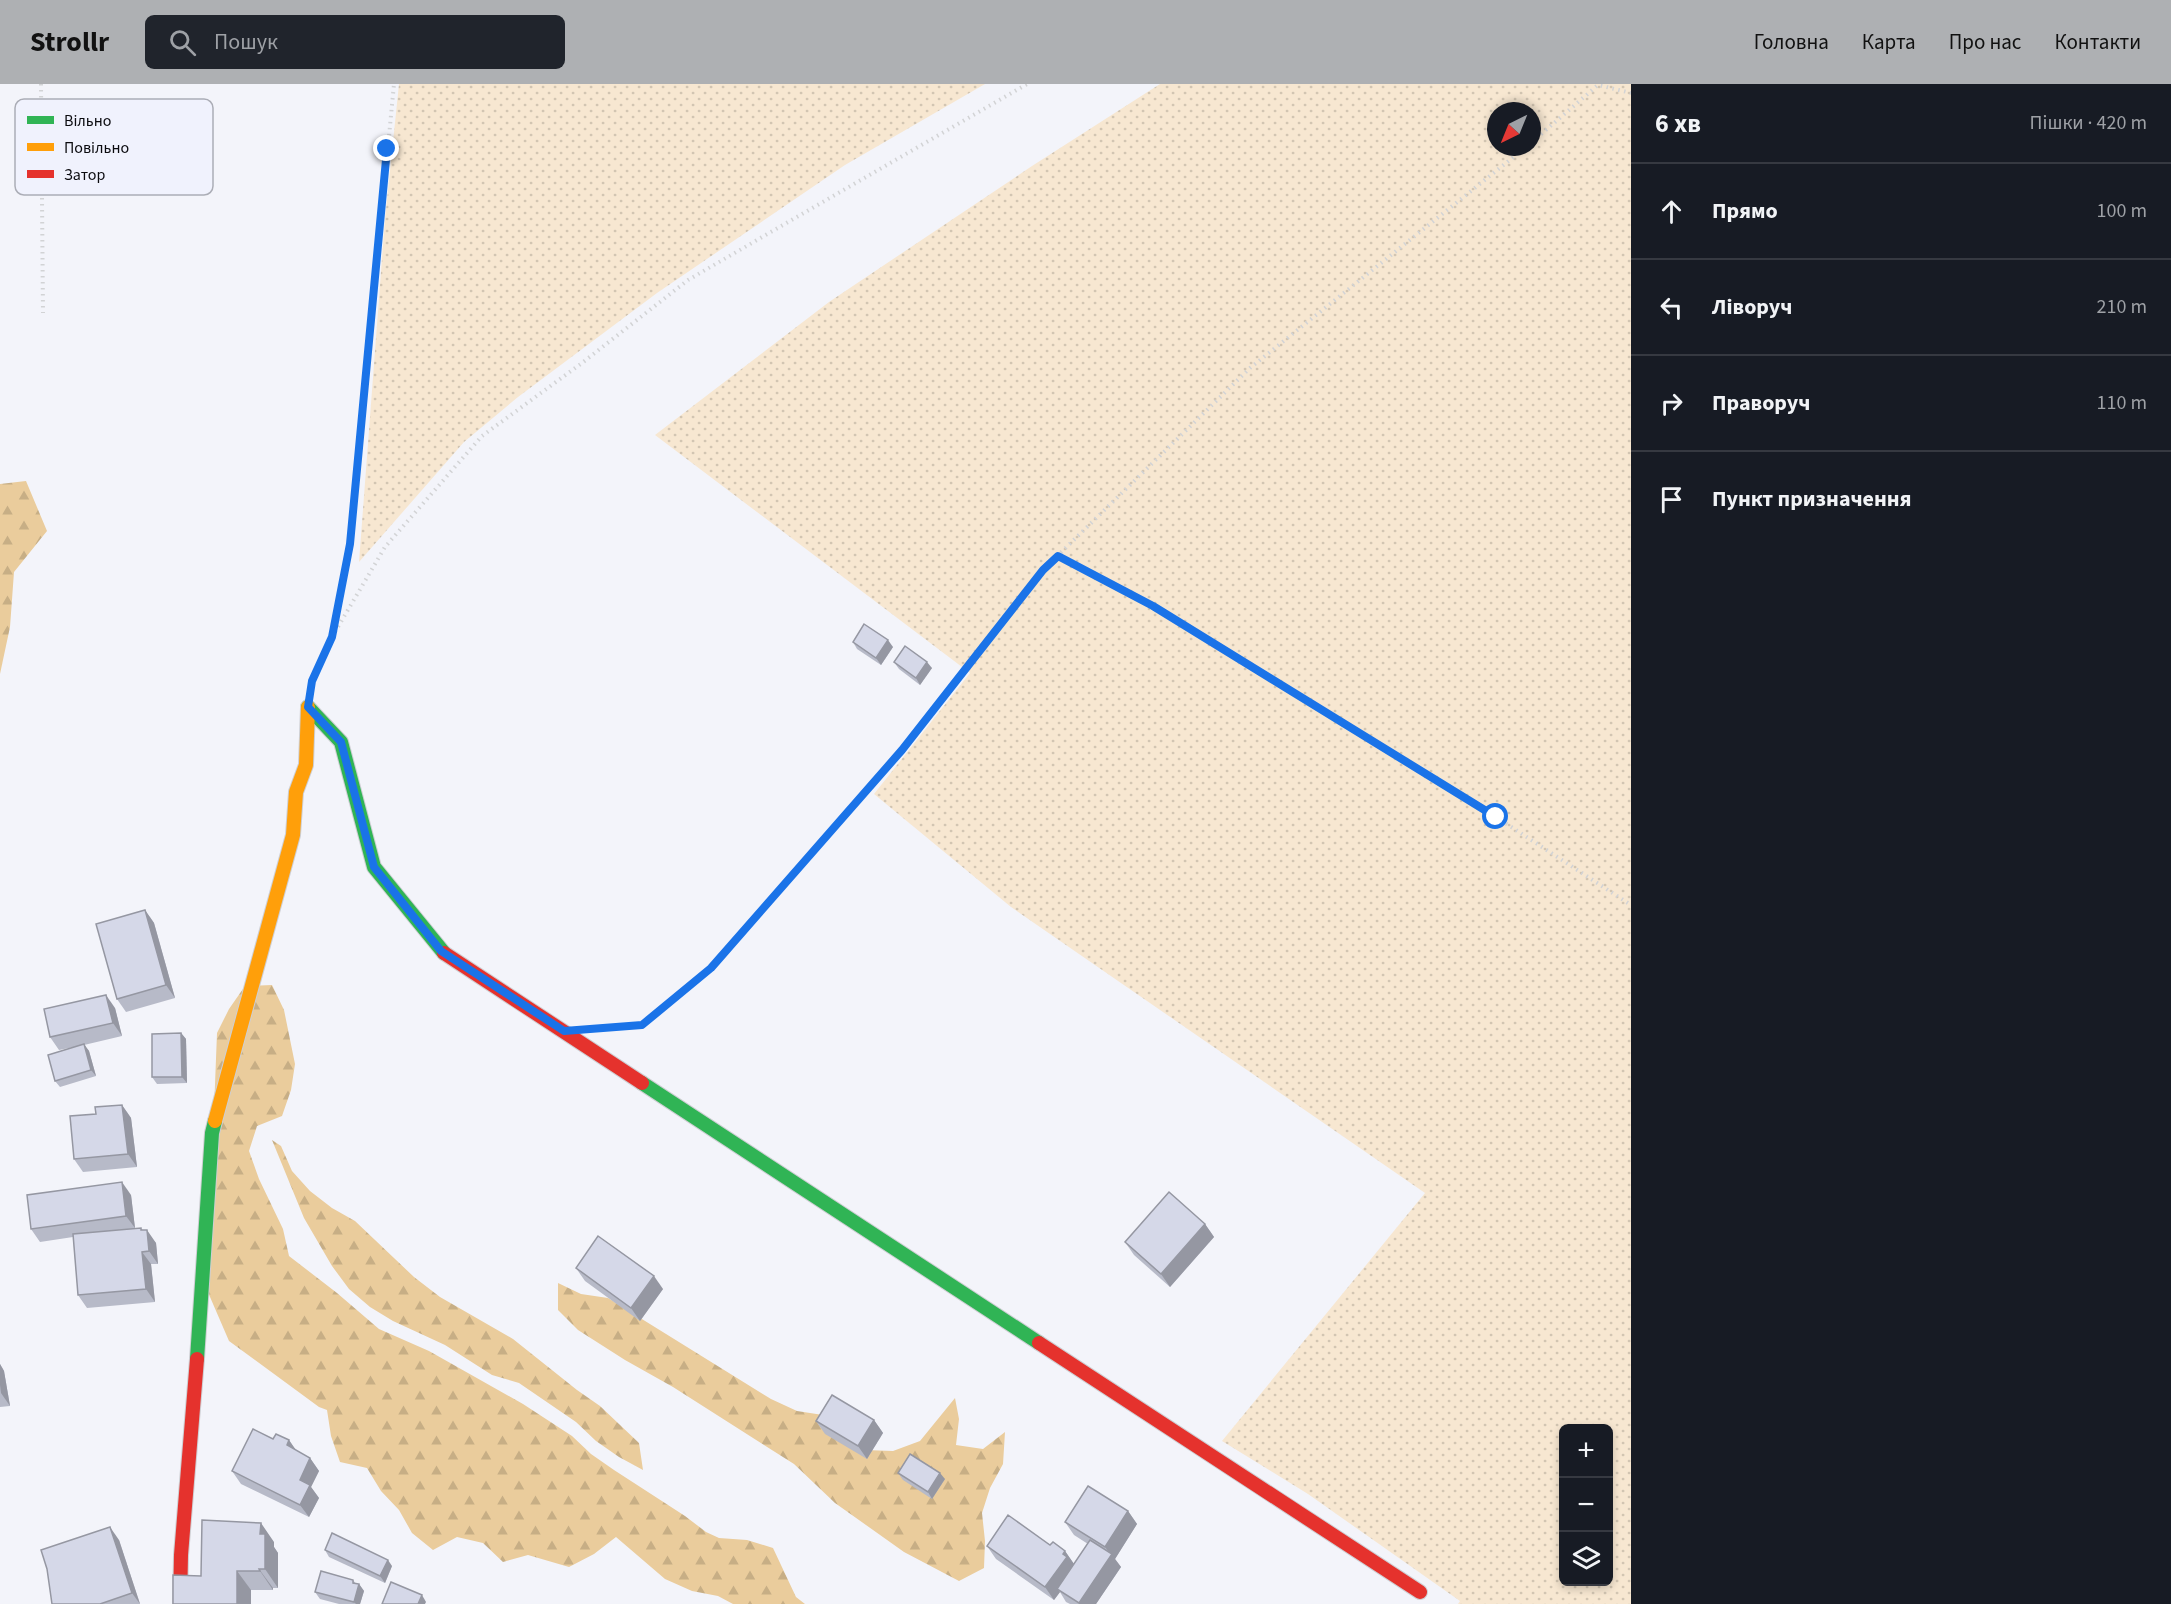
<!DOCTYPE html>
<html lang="uk">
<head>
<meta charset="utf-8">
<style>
	body { margin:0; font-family:"Source Sans 3",sans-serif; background:#20242c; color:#f1f3f6 }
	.controls { position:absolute; right:18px; bottom:18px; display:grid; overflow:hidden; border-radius:9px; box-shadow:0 3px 9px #0003 }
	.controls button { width:54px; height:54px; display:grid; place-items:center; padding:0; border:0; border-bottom:2px solid #363941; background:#171b24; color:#f1f3f6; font:30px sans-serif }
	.compass { position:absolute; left:1487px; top:18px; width:54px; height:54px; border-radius:50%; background:#171b24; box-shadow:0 3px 9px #0003; rotate:223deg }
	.stop { position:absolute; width:18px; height:18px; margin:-14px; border:4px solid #1a73e8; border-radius:50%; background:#fff }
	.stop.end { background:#1a73e8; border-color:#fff; box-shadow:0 2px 6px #0008 }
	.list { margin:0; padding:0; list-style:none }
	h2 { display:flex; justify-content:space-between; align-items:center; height:78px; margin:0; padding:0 24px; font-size:26px }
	h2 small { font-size:20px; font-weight:400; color:#9ea1a6 }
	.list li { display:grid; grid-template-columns:39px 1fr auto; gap:18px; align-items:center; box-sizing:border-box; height:96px; padding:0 24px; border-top:2px solid #363941 }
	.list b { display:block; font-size:22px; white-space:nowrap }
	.list em { font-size:20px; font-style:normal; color:#9ea1a6 }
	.icon { flex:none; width:33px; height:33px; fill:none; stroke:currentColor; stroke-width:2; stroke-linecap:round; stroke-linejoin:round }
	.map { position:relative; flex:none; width:1631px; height:1520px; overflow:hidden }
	header { display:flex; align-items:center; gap:36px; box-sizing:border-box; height:84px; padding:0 30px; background:#aeb0b3; color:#111 }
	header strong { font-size:28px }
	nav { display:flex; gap:33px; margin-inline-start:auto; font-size:21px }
	.search { width:420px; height:54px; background:#20242c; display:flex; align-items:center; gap:15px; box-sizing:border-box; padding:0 21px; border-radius:9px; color:#9ea1a6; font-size:22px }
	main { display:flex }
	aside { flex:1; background:#171b24 }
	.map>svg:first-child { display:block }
	.green { fill:url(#green-dots); fill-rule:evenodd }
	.forest { fill:url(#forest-firs) }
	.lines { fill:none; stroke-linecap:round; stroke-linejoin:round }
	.fast-casing { stroke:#cecfd3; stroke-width:16 }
	.slow-casing { stroke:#cecfd3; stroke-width:16 }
	.jam-casing { stroke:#cecfd3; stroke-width:16 }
	.path { stroke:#d2d3d5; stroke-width:4; stroke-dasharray:1.5 4.5; stroke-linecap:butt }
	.fast { stroke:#30b455; stroke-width:14 }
	.slow { stroke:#ff9f0a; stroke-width:14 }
	.jam { stroke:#e5322d; stroke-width:14 }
	.wall { fill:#b7bac8 }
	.shaded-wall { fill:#9597a2 }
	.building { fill:#d5d8e8; stroke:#9597a2; stroke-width:1.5 }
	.route { stroke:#1a73e8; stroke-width:8 }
	.key { fill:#f0f2fd; stroke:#abadb6; stroke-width:1.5 }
	.key-label { font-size:16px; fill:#0b0b0f }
</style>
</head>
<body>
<header>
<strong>Strollr</strong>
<div class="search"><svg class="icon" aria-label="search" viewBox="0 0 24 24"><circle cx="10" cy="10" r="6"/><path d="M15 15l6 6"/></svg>Пошук</div>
<nav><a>Головна</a><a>Карта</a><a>Про нас</a><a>Контакти</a></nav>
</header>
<main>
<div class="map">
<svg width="1631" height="1520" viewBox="0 0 1631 1520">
	<defs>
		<pattern id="green-dots" width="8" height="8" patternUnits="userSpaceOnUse" patternTransform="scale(1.5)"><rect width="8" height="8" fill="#f7e7d1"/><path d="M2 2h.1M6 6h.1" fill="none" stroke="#d2c5b2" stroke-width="1.8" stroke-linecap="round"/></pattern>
		<pattern id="forest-firs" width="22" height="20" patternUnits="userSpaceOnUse" patternTransform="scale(1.5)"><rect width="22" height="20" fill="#eacc9c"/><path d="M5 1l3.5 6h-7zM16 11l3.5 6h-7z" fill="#c7ae85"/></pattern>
	</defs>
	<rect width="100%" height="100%" fill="#f3f4fa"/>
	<g class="green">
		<polygon points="399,0 985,0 845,81 657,209 518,313 464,358 359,478 385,135"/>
		<path d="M 1160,0 L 1631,0 L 1631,1520 L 1458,1520 L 1460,1517 L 1308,1410 L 1222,1357 L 1425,1109 L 1011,823 L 874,710 L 970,589 L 655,351 L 829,218 L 1032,82 ZM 1496,27 L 1532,27 L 1532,63 L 1496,63 ZM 1564,1344 L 1608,1344 L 1608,1498 L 1564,1498 Z"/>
	</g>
	<g class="forest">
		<polygon points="26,397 47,447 14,488 10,543 0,590 0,400"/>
		<polygon points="272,901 284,926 295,980 291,1006 282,1032 257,1042 249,1067 259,1095 283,1145 289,1172 337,1209 379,1245 429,1267 523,1320 572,1352 591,1370 614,1386 685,1432 706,1448 719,1454 747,1456 773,1464 796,1513 805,1520 733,1520 718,1512 692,1507 665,1495 616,1453 594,1470 569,1483 528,1471 503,1478 483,1459 457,1453 433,1466 412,1449 399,1426 381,1407 367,1384 340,1378 331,1352 327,1326 319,1323 229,1257 207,1206 217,949 229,925 245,902"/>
		<polygon points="272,1056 281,1062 292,1087 310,1107 332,1124 355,1137 414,1193 440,1213 513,1255 577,1306 600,1322 639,1359 643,1386 619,1373 596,1357 576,1338 519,1299 492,1291 445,1261 393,1237 370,1223 349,1205 332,1182 304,1134"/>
		<polygon points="558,1199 581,1210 608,1214 771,1315 797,1327 823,1331 865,1366 893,1367 920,1357 955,1314 959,1335 956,1361 983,1365 1005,1348 1003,1380 990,1404 982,1429 985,1457 984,1484 959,1497 904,1468 835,1419 794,1380 673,1303 625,1276 578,1246 558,1226"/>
	</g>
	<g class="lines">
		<defs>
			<g id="fast">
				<polyline points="308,623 341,658 374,783 444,869"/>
				<polyline points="642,999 1039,1259"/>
				<polyline points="197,1275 212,1049 215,1037"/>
			</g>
			<polyline id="slow" points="215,1037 293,751 296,708 306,681 308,623"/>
			<g id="jam">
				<polyline points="444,869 642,999"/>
				<polyline points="1039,1259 1420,1508"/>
				<polyline points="180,1520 181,1471 197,1275"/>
			</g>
		</defs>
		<use href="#fast" class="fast-casing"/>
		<use href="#slow" class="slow-casing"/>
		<use href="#jam" class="jam-casing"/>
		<g class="path">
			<polyline points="41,0 43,229"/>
			<polyline points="1532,58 1598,1 1631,9"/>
			<polyline points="1058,472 1153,522 1496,733 1631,821"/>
			<polyline points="332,553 385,463 482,352 582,279 688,196 1027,0"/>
			<polyline points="315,590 332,553 350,460 394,0"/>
			<polyline points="621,943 642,941 711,884 902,666 1043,486 1250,284 1526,63"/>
		</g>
		<use href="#fast" class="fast"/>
		<use href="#slow" class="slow"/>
		<use href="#jam" class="jam"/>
	</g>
	<g class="wall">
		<polygon points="853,558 893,563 881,581 857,565"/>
		<polygon points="894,578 932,584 920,601 899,585"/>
		<polygon points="145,826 154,839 175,914 126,928 117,915"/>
		<polygon points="115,924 122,952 84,961 89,967 96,992 60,1003 55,997 79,962 59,966 50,953"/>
		<polygon points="181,949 186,955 187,999 157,1000 152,993"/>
		<polygon points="122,1021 131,1034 137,1083 83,1088 74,1075 96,1030"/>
		<polygon points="131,1111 135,1144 142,1146 156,1159 158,1180 151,1180 155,1218 87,1224 78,1211 73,1153 40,1158 31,1145"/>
		<polygon points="1205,1140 1214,1153 1170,1203 1134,1171 1125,1158"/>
		<polygon points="576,1184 663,1205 640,1237 585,1197"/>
		<polygon points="0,1280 4,1287 10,1322 0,1323"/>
		<polygon points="874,1336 883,1349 867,1375 825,1350 816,1337"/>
		<polygon points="273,1355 289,1356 296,1367 310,1374 319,1387 311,1403 319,1414 309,1433 241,1400 232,1387"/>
		<polygon points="898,1389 945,1395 932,1415 903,1396"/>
		<polygon points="1128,1427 1137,1440 1115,1475 1121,1483 1096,1520 1070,1520 1066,1518 1060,1508 1054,1516 996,1475 987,1462 1050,1461 1065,1467 1074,1480 1088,1460 1074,1451 1065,1438"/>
		<polygon points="119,1456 140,1520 52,1520"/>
		<polygon points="274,1458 274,1463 278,1469 278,1504 273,1504 273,1506 251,1506 251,1520 173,1520 201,1492"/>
		<polygon points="325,1466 392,1482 385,1499 329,1473"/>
		<polygon points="353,1496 356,1500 359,1500 364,1507 360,1520 339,1520 320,1515 315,1508"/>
	</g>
	<g class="shaded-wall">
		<polygon points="888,556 893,563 881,581 876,574"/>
		<polygon points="927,578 932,584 920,601 916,594"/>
		<polygon points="145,826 154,839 175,914 166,901"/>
		<polygon points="106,911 115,924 122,952 113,939"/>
		<polygon points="181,949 186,955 187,999 182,993"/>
		<polygon points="84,960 89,967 96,992 91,986"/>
		<polygon points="122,1021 131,1034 137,1083 128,1070"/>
		<polygon points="122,1098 131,1111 135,1144 126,1132"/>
		<polygon points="1205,1140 1214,1153 1170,1203 1161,1190"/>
		<polygon points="141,1144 148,1154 147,1146 156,1159 158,1180 149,1167"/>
		<polygon points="142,1168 151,1180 155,1218 146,1205"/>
		<polygon points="654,1192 663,1205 640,1237 631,1224"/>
		<polygon points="0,1280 4,1287 10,1322 1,1309 0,1301"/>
		<polygon points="874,1336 883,1349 867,1375 858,1362"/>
		<polygon points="289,1356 298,1369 287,1361"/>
		<polygon points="310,1374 319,1387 311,1403 319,1414 309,1433 300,1421 300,1396"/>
		<polygon points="940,1389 945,1395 932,1415 928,1408"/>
		<polygon points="1128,1427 1137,1440 1115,1475 1121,1483 1096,1520 1079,1520 1079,1519 1111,1471 1105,1463"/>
		<polygon points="261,1439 274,1458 274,1463 278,1469 278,1504 265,1485 260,1450"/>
		<polygon points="110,1443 119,1456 140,1520 132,1509"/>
		<polygon points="1065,1467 1074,1480 1057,1505 1060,1508 1054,1516 1045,1503"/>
		<polygon points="388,1476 392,1482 385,1499 380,1492"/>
		<polygon points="259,1485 273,1504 273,1506 260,1487"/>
		<polygon points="237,1487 251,1506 251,1520 237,1520"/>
		<polygon points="359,1500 364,1507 360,1520 356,1520 354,1518"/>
		<polygon points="422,1511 426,1518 425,1520 418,1520"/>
	</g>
	<g class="building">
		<polygon points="864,540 888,556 876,574 853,558"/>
		<polygon points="905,562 927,578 916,594 894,578"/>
		<polygon points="145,826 166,901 117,915 96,840"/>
		<polygon points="106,911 113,939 50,953 44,925"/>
		<polygon points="181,949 182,993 152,993 152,950"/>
		<polygon points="84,960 91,986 55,997 48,971"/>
		<polygon points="122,1021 128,1070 74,1075 70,1032 96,1030 95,1023"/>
		<polygon points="122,1098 126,1132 31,1145 27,1111"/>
		<polygon points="1169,1108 1205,1140 1161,1190 1125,1158"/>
		<polygon points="141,1144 141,1146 147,1146 149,1167 142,1168 146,1205 78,1211 73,1150"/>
		<polygon points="598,1152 654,1192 631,1224 576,1184"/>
		<polygon points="832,1311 874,1336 858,1362 816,1337"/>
		<polygon points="253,1345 273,1355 276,1350 289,1356 287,1361 310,1374 300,1396 310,1401 300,1421 232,1387"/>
		<polygon points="910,1370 940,1389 928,1408 898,1389"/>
		<polygon points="1088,1402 1128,1427 1105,1463 1065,1438"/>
		<polygon points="1008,1431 1050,1461 1053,1458 1065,1467 1063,1470 1067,1473 1045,1503 987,1462"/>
		<polygon points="202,1436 261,1439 260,1450 265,1450 265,1485 259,1485 260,1487 237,1487 237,1520 173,1520 173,1491 201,1492"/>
		<polygon points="110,1443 132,1509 100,1520 52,1520 47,1485 41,1466"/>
		<polygon points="332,1449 388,1476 380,1492 325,1466"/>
		<polygon points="1090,1456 1112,1470 1079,1519 1057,1505"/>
		<polygon points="321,1487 353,1496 353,1499 359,1500 354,1518 315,1508"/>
		<polygon points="391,1498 422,1511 418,1520 382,1520"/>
	</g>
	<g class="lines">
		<polyline class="route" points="387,65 350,460 332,553 312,597 308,623 341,658 374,783 441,867 564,947 642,941 711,884 902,666 1043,486 1058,472 1153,522 1496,733"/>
	</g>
	<rect x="15" y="15" width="198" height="96" rx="9" class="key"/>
	<rect x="27" y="32" width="27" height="8" fill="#30b455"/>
	<rect x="27" y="59" width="27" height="8" fill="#ff9f0a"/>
	<rect x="27" y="86" width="27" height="8" fill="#e5322d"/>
	<g class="key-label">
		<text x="64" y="42">Вільно</text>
		<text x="64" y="69">Повільно</text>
		<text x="64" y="96">Затор</text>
	</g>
</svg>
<div class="controls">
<button>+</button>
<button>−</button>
<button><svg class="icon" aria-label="layers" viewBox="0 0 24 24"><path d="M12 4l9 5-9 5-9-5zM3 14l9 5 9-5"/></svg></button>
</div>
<svg class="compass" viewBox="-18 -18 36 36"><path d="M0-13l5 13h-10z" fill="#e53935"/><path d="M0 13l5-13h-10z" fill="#9ea1a6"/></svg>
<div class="stop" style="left:1496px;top:733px"></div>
<div class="stop end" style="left:387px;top:65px"></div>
</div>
<aside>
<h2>6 хв<small>Пішки · 420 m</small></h2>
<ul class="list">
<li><svg class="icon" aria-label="ahead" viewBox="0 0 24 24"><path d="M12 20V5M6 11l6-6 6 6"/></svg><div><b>Прямо</b></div><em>100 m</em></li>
<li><svg class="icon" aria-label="left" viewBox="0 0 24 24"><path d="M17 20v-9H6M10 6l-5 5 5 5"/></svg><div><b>Ліворуч</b></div><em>210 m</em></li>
<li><svg class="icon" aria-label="right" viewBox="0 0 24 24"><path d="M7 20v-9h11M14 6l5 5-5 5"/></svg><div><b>Праворуч</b></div><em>110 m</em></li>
<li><svg class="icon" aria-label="arrive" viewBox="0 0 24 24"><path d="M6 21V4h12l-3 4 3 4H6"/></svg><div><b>Пункт призначення</b></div></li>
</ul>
</aside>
</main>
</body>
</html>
